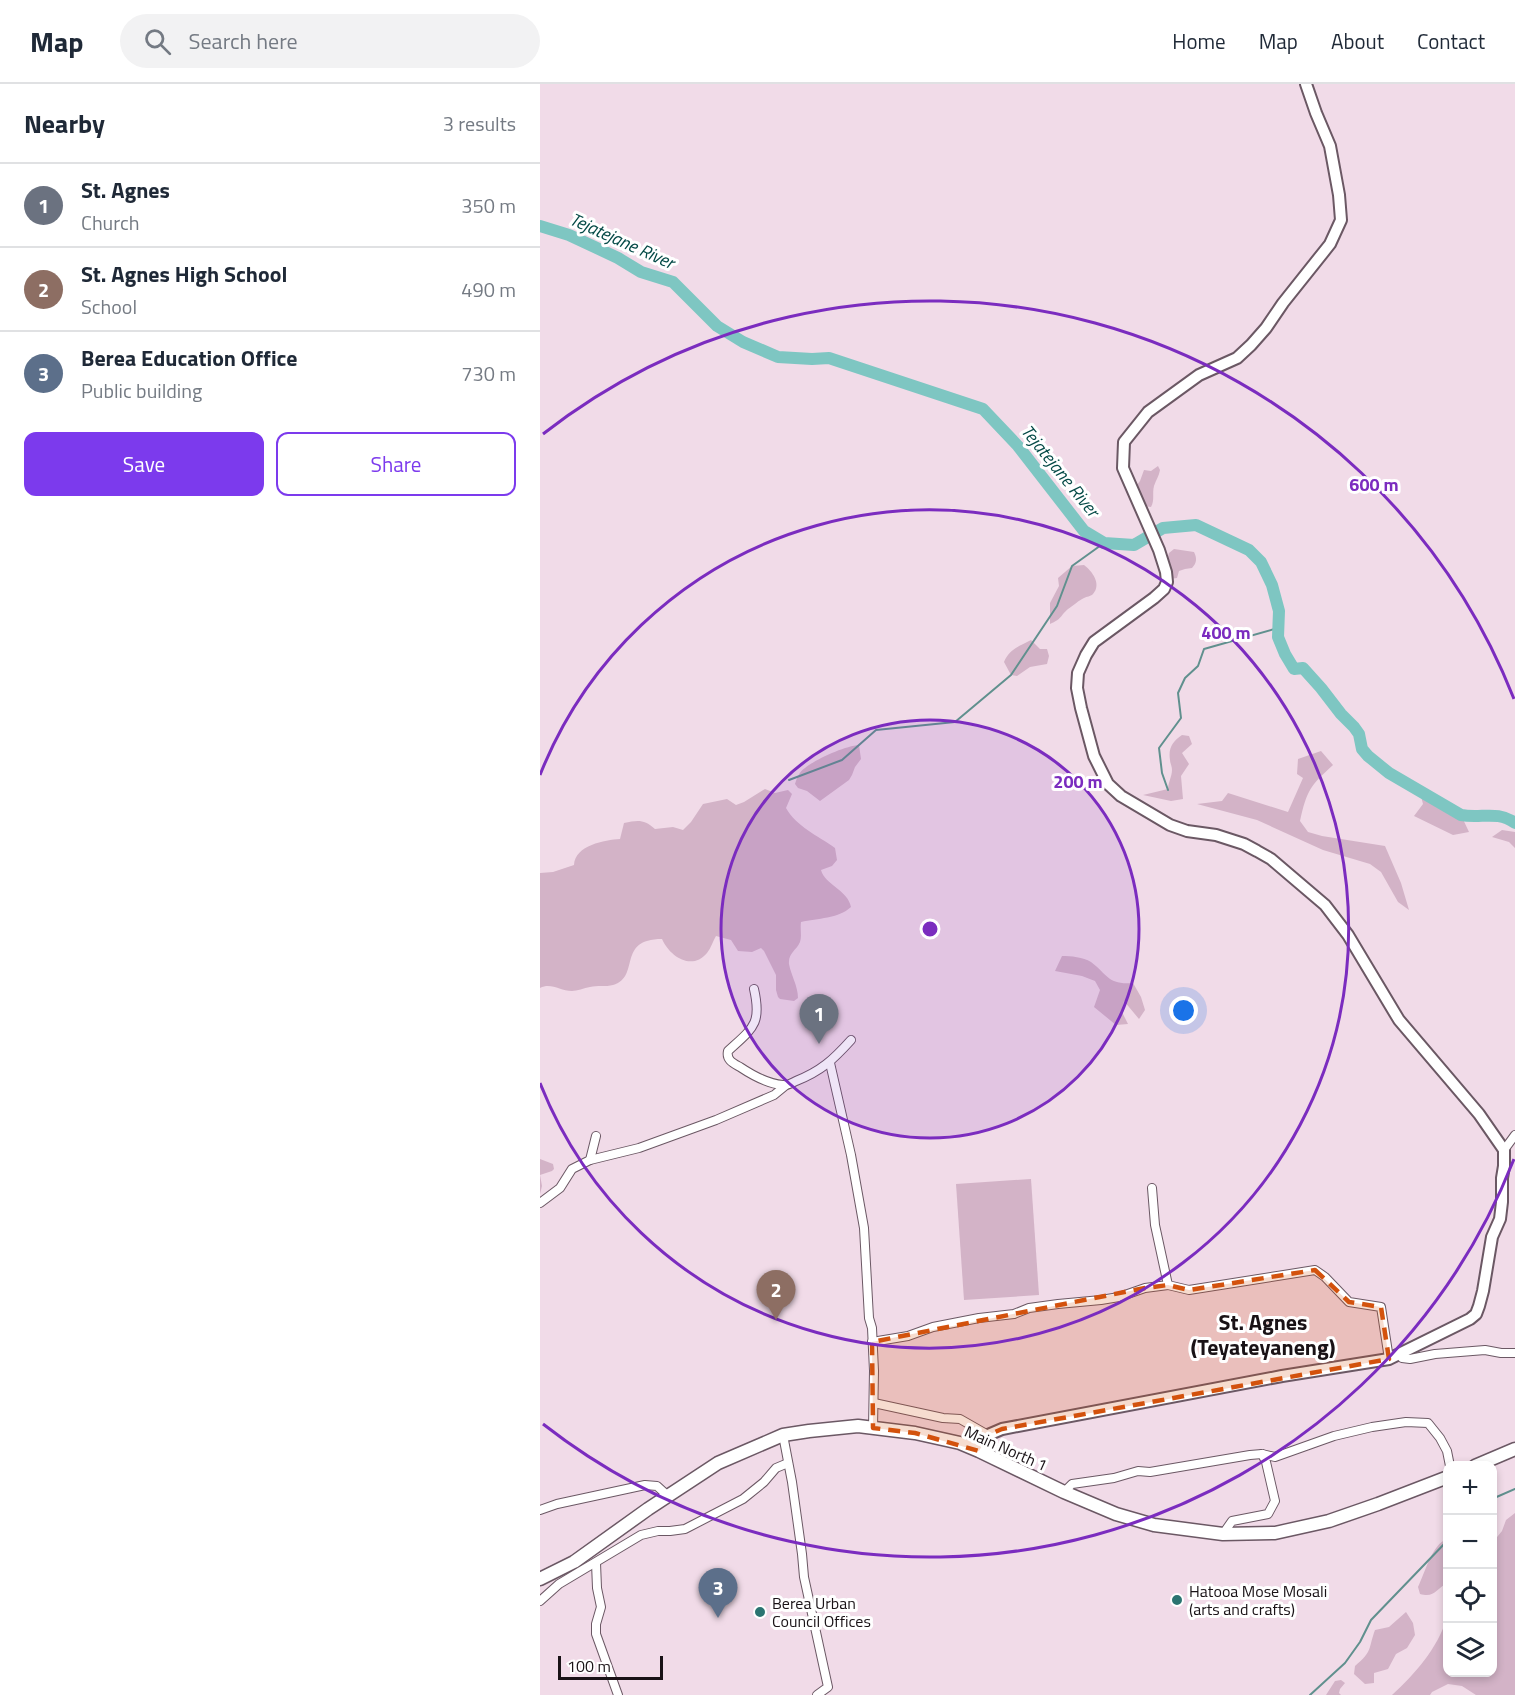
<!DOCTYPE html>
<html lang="en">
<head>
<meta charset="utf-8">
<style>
	body { margin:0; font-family:"Titillium Web",sans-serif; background:#f2f2f3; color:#1f2937 }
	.controls { position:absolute; right:18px; bottom:18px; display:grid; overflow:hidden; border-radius:12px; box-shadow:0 3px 9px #0003 }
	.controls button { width:54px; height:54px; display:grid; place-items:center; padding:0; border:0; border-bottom:2px solid #e0e1e3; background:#fff; color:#1f2937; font:30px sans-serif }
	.scale { position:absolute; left:18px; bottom:15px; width:105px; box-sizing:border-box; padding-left:6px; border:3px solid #191216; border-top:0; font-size:16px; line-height:21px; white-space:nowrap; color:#191216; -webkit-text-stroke:4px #fff; paint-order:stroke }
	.you { position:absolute; left:644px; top:927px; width:21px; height:21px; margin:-15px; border:4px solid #fff; border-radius:50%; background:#1a73e8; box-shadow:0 0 0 9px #1a73e833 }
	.badge { display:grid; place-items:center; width:39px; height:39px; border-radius:50%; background:#7c3aed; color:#fff; font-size:20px; font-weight:700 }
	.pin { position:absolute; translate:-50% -50px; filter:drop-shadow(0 2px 3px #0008) }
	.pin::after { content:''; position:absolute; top:32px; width:21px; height:18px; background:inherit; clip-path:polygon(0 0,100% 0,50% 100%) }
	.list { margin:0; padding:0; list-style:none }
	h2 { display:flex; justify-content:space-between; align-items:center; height:78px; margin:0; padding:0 24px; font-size:26px }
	h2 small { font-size:20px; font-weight:400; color:#747a83 }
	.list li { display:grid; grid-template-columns:39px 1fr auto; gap:18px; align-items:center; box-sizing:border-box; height:84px; padding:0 24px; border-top:2px solid #e0e1e3 }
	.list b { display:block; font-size:22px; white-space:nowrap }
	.list p { margin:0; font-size:20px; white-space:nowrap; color:#747a83 }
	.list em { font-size:20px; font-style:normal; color:#747a83 }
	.actions { display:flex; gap:12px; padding:18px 24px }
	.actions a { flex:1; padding:14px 0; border:2px solid #7c3aed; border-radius:12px; text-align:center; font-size:21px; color:#7c3aed }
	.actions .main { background:#7c3aed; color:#fff }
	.icon { flex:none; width:33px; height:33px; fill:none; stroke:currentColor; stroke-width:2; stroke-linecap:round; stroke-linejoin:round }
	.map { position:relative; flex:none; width:975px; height:1611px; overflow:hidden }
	header { display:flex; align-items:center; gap:36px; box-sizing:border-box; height:84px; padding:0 30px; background:#fff; border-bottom:2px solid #e0e1e3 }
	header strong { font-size:28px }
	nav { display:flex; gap:33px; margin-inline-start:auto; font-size:21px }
	.search { width:420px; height:54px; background:#f2f2f3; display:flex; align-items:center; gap:15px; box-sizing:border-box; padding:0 21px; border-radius:33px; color:#747a83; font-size:22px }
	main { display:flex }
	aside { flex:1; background:#fff }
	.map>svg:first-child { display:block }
	.green { fill:#d3b3c7 }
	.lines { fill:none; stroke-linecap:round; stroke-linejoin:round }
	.stream { stroke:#60908e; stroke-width:2 }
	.river { stroke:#7ec6c2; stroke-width:12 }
	.street-casing { stroke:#6b5864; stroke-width:10 }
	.secondary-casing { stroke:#6b5864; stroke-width:14 }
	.primary-casing { stroke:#6b5864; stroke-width:15 }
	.street { stroke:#fff; stroke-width:8 }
	.secondary { stroke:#fff; stroke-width:10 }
	.primary { stroke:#fff; stroke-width:12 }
	.marked { fill:#d3520d; fill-opacity:0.2; stroke:#d3520d; stroke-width:4.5; stroke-dasharray:12 8; stroke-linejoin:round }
	.ring { fill:none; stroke:#7b2cbf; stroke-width:3 }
	.poi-dot { fill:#2b7471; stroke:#fff; stroke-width:2 }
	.labels { text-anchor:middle; stroke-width:6; stroke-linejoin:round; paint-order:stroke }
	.street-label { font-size:16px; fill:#191216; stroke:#fff }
	.poi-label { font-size:16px; fill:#191216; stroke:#fff; text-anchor:start }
	.water-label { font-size:18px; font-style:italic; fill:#044946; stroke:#fff }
	.district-label { font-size:22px; font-weight:bold; fill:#191216; stroke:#fff }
	.centre { fill:#7b2cbf; stroke:#fff; stroke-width:3 }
	.ring-label { font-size:18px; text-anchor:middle; font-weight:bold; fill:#7b2cbf; stroke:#fff; stroke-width:6; stroke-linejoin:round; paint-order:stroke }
</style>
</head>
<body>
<header>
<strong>Map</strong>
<div class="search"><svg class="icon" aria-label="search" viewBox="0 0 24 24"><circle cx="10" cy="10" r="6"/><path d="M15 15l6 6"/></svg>Search here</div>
<nav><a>Home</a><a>Map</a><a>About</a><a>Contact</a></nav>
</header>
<main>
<aside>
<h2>Nearby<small>3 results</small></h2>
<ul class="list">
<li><span class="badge" style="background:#6b7280">1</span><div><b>St. Agnes</b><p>Church</p></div><em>350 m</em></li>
<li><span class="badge" style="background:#8d6e63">2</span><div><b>St. Agnes High School</b><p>School</p></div><em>490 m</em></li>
<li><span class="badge" style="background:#5c6f8a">3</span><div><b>Berea Education Office</b><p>Public building</p></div><em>730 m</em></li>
</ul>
<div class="actions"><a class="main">Save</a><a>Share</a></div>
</aside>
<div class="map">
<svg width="975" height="1611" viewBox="0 0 975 1611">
	<rect width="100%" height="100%" fill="#f1dbe8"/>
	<g class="green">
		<path d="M 618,382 L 620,386 C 619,392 616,396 614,402 C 612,409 615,416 611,423 L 604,422 L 597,401 L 600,397 L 604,386 L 611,387 Z"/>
		<path d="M 634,465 L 654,468 C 657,474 657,479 652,484 L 645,485 L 639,487 L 637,494 L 630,495 L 627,476 L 629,469 Z"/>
		<path d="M 544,481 C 552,487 562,500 553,510 C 550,513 547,512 544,514 C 539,516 533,522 528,525 C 520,532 522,535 510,540 L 510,519 L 519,502 L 518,494 L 532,482 Z"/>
		<path d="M 491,556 L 500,565 L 507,565 L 509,572 L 507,580 L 490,583 L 477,592 L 471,591 L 464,578 C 469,565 480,562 491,556 Z"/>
		<path d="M 642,651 L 649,652 L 652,660 L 642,669 L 649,680 L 641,692 L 643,715 L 631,717 L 603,711 L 628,705 C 628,699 632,692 632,686 C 632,682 630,679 630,676 C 628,664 633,657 642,651 Z"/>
		<path d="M 319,661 L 321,675 L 315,683 L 312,691 L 309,696 L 280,717 L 267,707 L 258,704 L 255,700 C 257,694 259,688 265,684 C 276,675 305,662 319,661 Z"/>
		<path d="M 781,667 L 793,681 C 770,702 767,706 760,737 L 768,748 L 782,752 L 845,762 L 861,799 L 869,826 L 858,818 L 841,788 L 830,780 L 783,766 L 717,736 L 657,720 L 682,717 L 688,709 L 748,728 L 763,694 L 757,690 L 758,675 Z"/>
		<path d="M 225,705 L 235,709 L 248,706 L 252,710 L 246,724 C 257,743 277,751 295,764 L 297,776 L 292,782 L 281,786 C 285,801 308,806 311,823 C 298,835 278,834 261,838 C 260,845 262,852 260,858 C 256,867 248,869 249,880 C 251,891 258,902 258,914 L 254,917 L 240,915 L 238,913 L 236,906 L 236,891 L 224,867 L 221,864 L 212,868 L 198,867 L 191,856 L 176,852 C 173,857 171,864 167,869 C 152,887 130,873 122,855 C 76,855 101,893 73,901 C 66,903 57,901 50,903 C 44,904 37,907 32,907 C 20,907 11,898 0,904 L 0,789 L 13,788 L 34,781 C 35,761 65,756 80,755 L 84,739 C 98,736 104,735 115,745 L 133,743 L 143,746 L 151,738 L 163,720 L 187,715 L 196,721 L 204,718 Z"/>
		<polygon points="880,708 921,731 929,748 913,751 874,732 883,720"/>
		<polygon points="962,746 975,748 975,764 969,758 952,753"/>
		<path d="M 522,872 C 531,872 543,873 551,878 C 568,891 568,901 593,899 L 601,913 L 605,926 L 599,935 L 584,917 L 582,928 L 588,940 L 576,941 L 554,923 L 560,906 L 555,897 L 542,892 L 515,887 Z"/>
		<polygon points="0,1075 13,1080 14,1085 12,1087 0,1091 2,1102 0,1110"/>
		<polygon points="491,1095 499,1211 424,1216 416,1100"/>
		<path d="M 975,1429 L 975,1611 L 936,1611 L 922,1602 L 908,1600 L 892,1608 L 890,1611 L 852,1611 C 875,1590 897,1565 907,1534 L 908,1588 L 952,1588 L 953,1458 L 962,1447 L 966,1436 Z"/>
		<path d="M 907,1455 L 907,1499 C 896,1505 895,1514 880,1510 L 878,1503 C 885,1489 892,1460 907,1455 Z"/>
		<path d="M 866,1528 L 873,1539 L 875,1551 L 867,1564 L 856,1570 L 848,1585 L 834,1589 L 834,1599 L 825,1600 L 814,1590 L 815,1582 C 833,1567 828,1565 835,1546 L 849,1543 Z"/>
		<polygon points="801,1596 805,1599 800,1605 799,1609 801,1611 786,1611 795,1597"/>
	</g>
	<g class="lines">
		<g class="stream">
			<polyline points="249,696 302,676 336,646 415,638 471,591 517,522 532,482 564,459"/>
			<polyline points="628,706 622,689 619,664 641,634 638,609 645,594 658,582 664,565 738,544"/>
			<polyline points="952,1415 975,1405"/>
			<polyline points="770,1611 805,1579 820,1558 831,1536 908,1456"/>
		</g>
		<path class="river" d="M 0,142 L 29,151 L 78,174 L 101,188 L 133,198 L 177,242 L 203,258 L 238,273 L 272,275 L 289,274 L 443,325 L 478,362 L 544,447 L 564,459 L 594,461 L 623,444 L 656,441 L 709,466 L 721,478 L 732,501 L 739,527 L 738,553 L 745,570 L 754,585 L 763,584 L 781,604 L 801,630 L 814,643 L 819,650 L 822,665 L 828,672 L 849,689 L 921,731 C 941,735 957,726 975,739"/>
		<defs>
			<g id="street">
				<path d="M 214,905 C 222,940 213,944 188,967 C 186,976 193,979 200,983 C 212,991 228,1000 243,1001 C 247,1002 252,999 256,997 C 281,987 293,976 311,956"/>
				<polyline points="290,979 311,1071 324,1144 329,1234 332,1244 334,1287 333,1344"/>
				<polyline points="964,1066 975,1051"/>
				<polyline points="50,1076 99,1064 176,1036 234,1011 245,1002"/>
				<polyline points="0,1119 20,1104 32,1085 50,1076 56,1052"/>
				<polyline points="628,1201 649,1206 775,1186 785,1193 809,1218 841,1223 849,1275"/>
				<polyline points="332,1258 368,1252 393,1243 439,1234 474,1230 489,1224 518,1220 561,1216 579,1213 605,1204 628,1201 615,1141 612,1104"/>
				<polyline points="860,1271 862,1274 870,1275 895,1270 945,1266 961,1269 975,1269"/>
				<polyline points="334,1319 403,1334 420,1335 448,1351"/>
				<polyline points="243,1351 252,1398 262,1470 264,1493 288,1603 277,1611"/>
				<polyline points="524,1408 532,1400 574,1394 598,1387 610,1388 710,1371 722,1370 735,1373 794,1352 832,1343 866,1338 888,1339 900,1354 907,1367 910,1382"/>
				<polyline points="0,1426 17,1420 105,1401 117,1402 128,1412"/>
				<polyline points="683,1450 692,1437 728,1430 735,1417 726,1378 722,1370"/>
				<polyline points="56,1479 57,1504 61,1523 56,1540 56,1550 78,1611"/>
				<polyline points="0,1517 19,1500 101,1451 118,1447 130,1447 145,1445 203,1415 224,1398 236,1384 248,1379"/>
			</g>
			<polyline id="secondary" points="439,1367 448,1351 462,1345 742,1292 849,1275 930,1235 936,1230 939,1222 943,1207 952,1153 960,1135 962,1118 962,1094 964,1082 964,1066 939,1030 859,936 808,851 785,821 731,775 717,767 704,760 676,751 647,747 630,741 581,712 568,700 554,672 541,624 537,604 538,589 546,571 554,558 614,514 624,505 627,498 626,488 619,466 583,384 584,358 608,328 659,291 697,274 711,261 726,244 743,219 790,160 801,136 799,111 790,62 776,29 766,0"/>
			<g id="primary">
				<polyline points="935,1382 975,1365"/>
				<polyline points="0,1495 34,1478 108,1425 178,1379 243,1351 269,1347 318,1342 375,1349 420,1359 439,1367 524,1408 576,1430 614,1441 683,1450 735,1449 789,1437 838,1420 908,1393"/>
			</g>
		</defs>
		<use href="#street" class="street-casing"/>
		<use href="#secondary" class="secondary-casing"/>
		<use href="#primary" class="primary-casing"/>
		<use href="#street" class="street"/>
		<use href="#secondary" class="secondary"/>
		<use href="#primary" class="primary"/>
	</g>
	<path class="marked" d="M 775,1186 L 809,1218 L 841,1223 L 849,1275 L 462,1345 L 448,1351 L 439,1367 L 375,1349 L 333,1344 L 332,1258 L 605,1204 L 628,1201 L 649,1206 Z"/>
	<circle cx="390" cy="845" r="209" fill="#7b2cbf" fill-opacity=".12"/>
	<g class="ring">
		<circle cx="390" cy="845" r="209"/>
		<path d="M0 691A419 419 0 1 1 0 999"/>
		<path d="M974 1075A628 628 0 0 1 3 1340M3 350A628 628 0 0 1 974 615"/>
	</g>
	<g class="poi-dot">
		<circle cx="637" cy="1516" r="6"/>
		<circle cx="220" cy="1528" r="6"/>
	</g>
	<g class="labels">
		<g class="street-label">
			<text transform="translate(466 1364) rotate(24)" y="6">Main North 1</text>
		</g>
		<g class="poi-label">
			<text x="649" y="1513">Hatooa Mose Mosali<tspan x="649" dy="18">(arts and crafts)</tspan></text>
			<text x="232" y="1525">Berea Urban<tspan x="232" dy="18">Council Offices</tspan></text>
		</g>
		<g class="water-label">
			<text transform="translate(82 157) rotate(24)" y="6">Tejatejane River</text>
			<text transform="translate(520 387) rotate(51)" y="6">Tejatejane River</text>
		</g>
		<g class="district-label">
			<text x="723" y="1246">St. Agnes<tspan x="723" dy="25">(Teyateyaneng)</tspan></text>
		</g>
	</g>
	<circle cx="390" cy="845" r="9" class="centre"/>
	<g class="ring-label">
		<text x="834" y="407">600 m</text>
		<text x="686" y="555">400 m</text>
		<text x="538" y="704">200 m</text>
	</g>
</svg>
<div class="controls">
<button>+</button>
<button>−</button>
<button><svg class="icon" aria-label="locate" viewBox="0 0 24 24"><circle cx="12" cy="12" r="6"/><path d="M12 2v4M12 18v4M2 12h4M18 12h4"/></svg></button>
<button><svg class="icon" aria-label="layers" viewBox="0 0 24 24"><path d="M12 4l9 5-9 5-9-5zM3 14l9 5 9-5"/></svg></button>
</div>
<div class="scale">100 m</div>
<div class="you"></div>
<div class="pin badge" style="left:279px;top:960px;background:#6b7280">1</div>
<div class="pin badge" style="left:236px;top:1236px;background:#8d6e63">2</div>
<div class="pin badge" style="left:178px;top:1534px;background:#5c6f8a">3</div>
</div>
</main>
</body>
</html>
